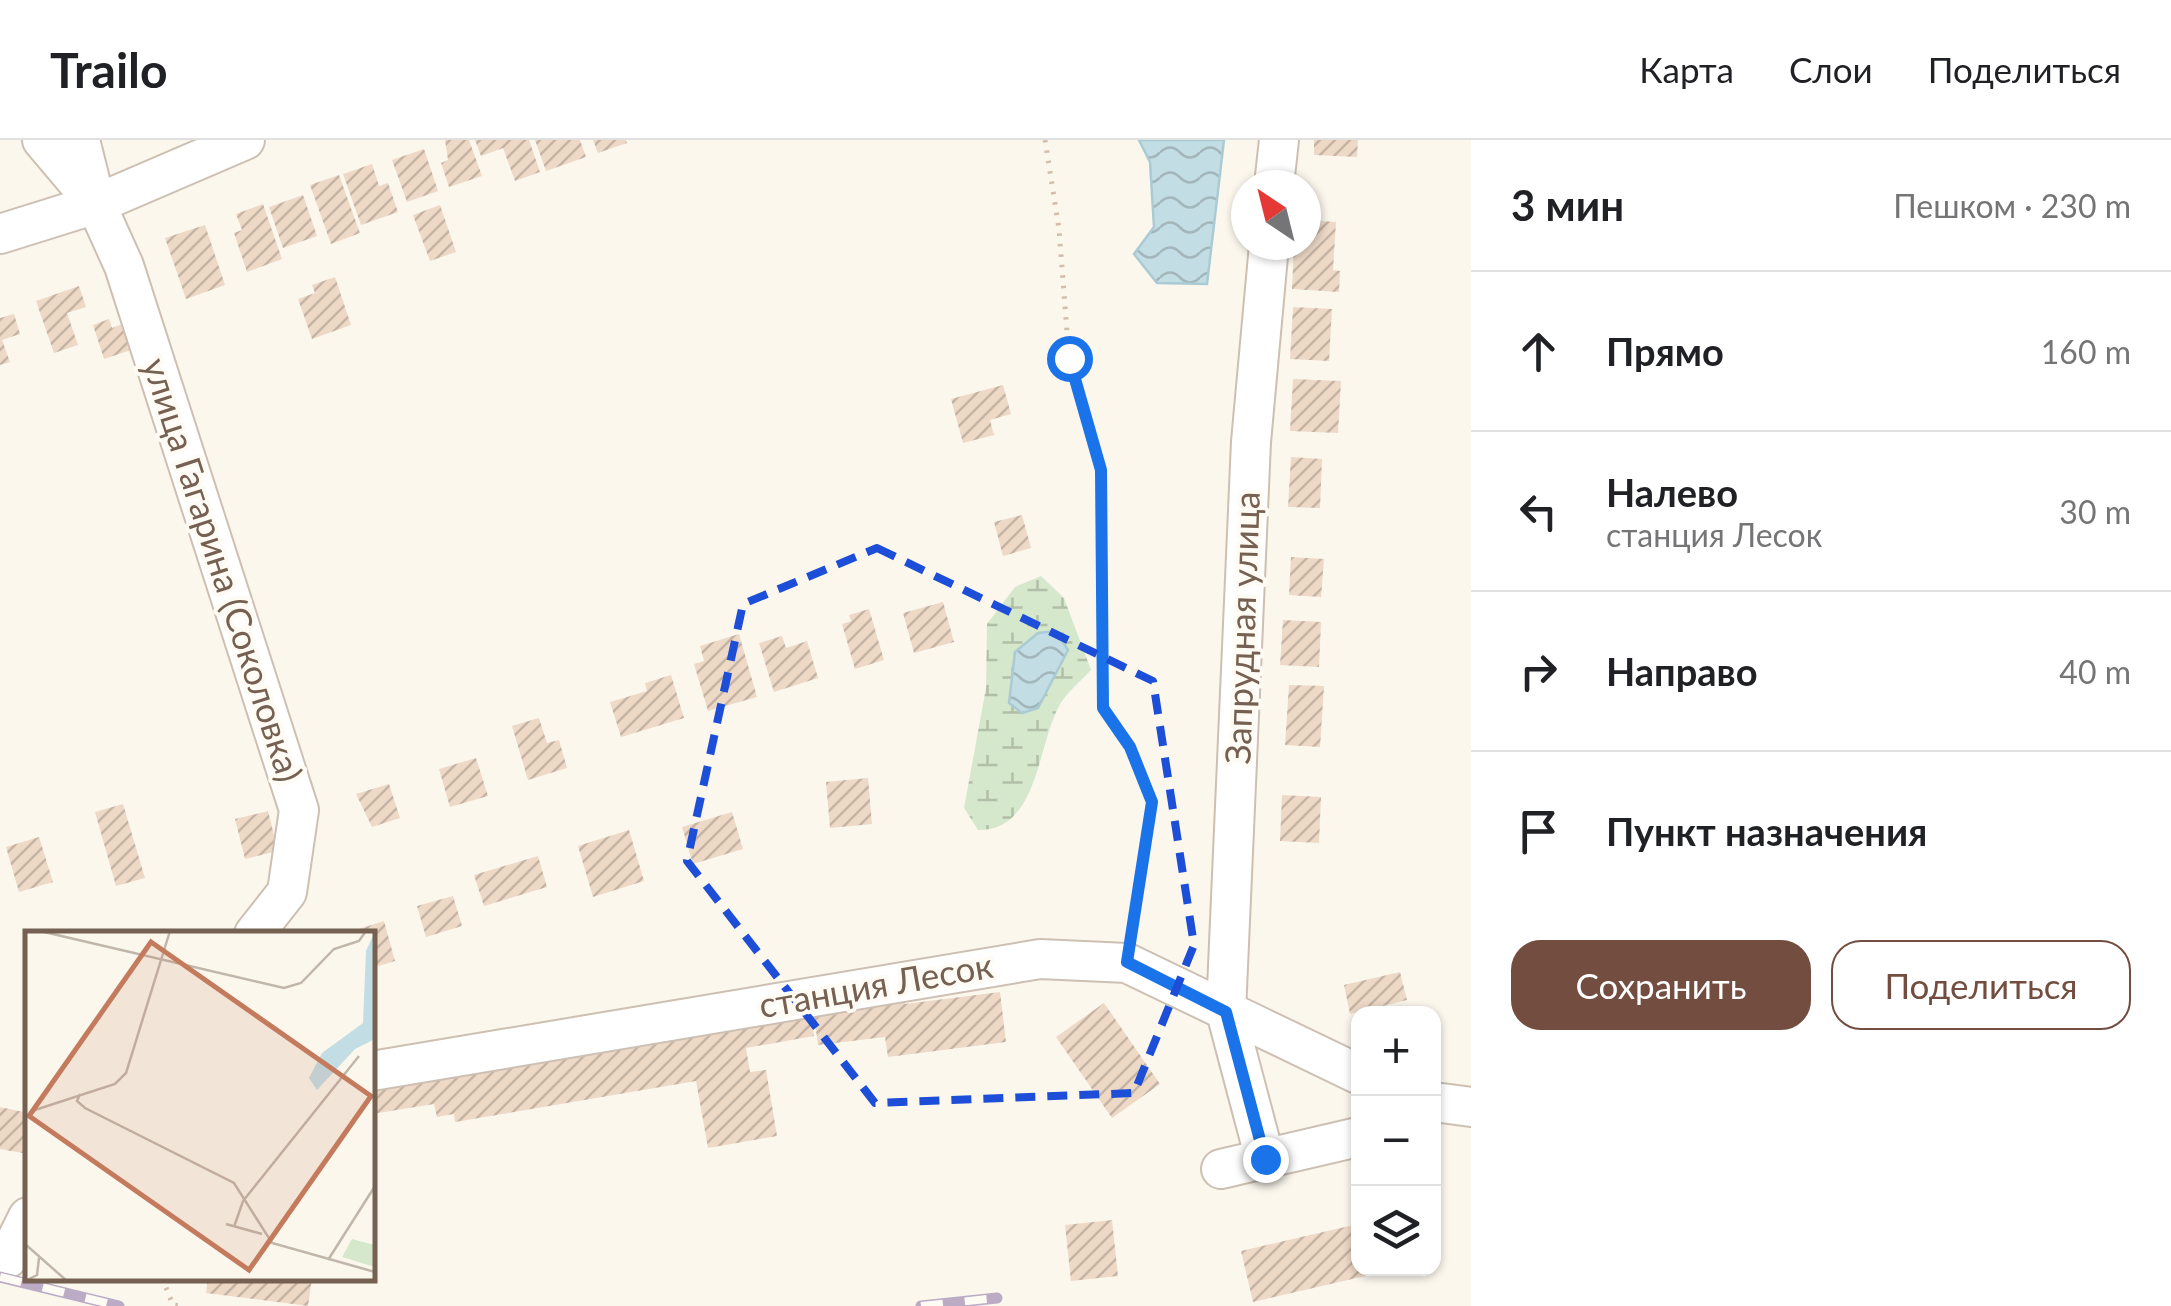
<!DOCTYPE html>
<html lang="ru">
<head>
<meta charset="utf-8">
<style>
	body { margin:0; font-family:Lato,sans-serif; background:#f6f6f6; color:#202124 }
	.controls { position:absolute; right:30px; bottom:30px; display:grid; overflow:hidden; border-radius:20px; box-shadow:0 2px 8px #0004 }
	.controls button { width:90px; height:90px; display:grid; place-items:center; padding:0; border:0; border-bottom:2px solid #e0e0e0; background:#fff; color:#202124; font:50px sans-serif }
	.compass { position:absolute; left:1231px; top:30px; width:90px; height:90px; border-radius:50%; background:#fff; box-shadow:0 2px 8px #0004; rotate:325deg }
	.stop { position:absolute; width:30px; height:30px; margin:-22px; border:8px solid #1a73e8; border-radius:50%; background:#fff }
	.stop.end { background:#1a73e8; border-color:#fff; box-shadow:0 2px 10px #0008 }
	.list { margin:0; padding:0; list-style:none }
	h2 { display:flex; justify-content:space-between; align-items:center; height:130px; margin:0; padding:0 40px; font-size:42px }
	h2 small { font-size:32px; font-weight:400; color:#757577 }
	.list li { display:grid; grid-template-columns:65px 1fr auto; gap:30px; align-items:center; box-sizing:border-box; height:160px; padding:0 40px; border-top:2px solid #e0e0e0 }
	.list b { display:block; font-size:38px; white-space:nowrap }
	.list p { margin:0; font-size:32px; white-space:nowrap; color:#757577 }
	.list em { font-size:32px; font-style:normal; color:#757577 }
	.actions { display:flex; gap:20px; padding:30px 40px }
	.actions a { flex:1; padding:22px 0; border:2px solid #734d3f; border-radius:30px; text-align:center; font-size:35px; color:#734d3f }
	.actions .main { background:#734d3f; color:#fff }
	.icon { flex:none; width:55px; height:55px; fill:none; stroke:currentColor; stroke-width:2; stroke-linecap:round; stroke-linejoin:round }
	.map { position:relative; flex:none; width:1471px; height:1166px; overflow:hidden }
	header { display:flex; align-items:center; gap:60px; box-sizing:border-box; height:140px; padding:0 50px; background:#fff; border-bottom:2px solid #e0e0e0 }
	header strong { font-size:48px }
	nav { display:flex; gap:55px; margin-inline-start:auto; font-size:35px }
	main { display:flex }
	aside { flex:1; background:#fff }
	.map>svg:first-child { display:block }
	.wetland { fill:url(#wetland-marsh) }
	.water { fill:url(#water-waves); stroke:#aacbd4; stroke-width:2.5 }
	.building { fill:url(#building-hatch) }
	.lines { fill:none; stroke-linecap:round; stroke-linejoin:round }
	.minor-casing { stroke:#cdc0b3; stroke-width:42 }
	.path { stroke:#d4bdaa; stroke-width:5; stroke-dasharray:2.5 8; stroke-linecap:butt }
	.minor { stroke:#fff; stroke-width:38 }
	.rail-casing { stroke:#bbabc5; stroke-width:11 }
	.rail { stroke:#fefaf4; stroke-width:8; stroke-dasharray:22; stroke-linecap:butt }
	.route { stroke:#1a73e8; stroke-width:12 }
	.marked { fill:none; stroke:#1d4ed8; stroke-width:8; stroke-dasharray:20 12; stroke-linejoin:round }
	.labels { text-anchor:middle; stroke-width:8; stroke-linejoin:round; paint-order:stroke }
	.street-label { font-size:35px; fill:#756051; stroke:#fefaf4 }
	.inset-road { fill:none; stroke:#c1b6aa; stroke-width:2.5 }
	.view { fill:#c47b5d; fill-opacity:0.15; stroke:#c47b5d; stroke-width:5 }
	.inset-edge { fill:none; stroke:#756051; stroke-width:5 }
</style>
</head>
<body>
<header>
<strong>Trailo</strong>
<nav><a>Карта</a><a>Слои</a><a>Поделиться</a></nav>
</header>
<main>
<div class="map">
<svg width="1471" height="1166" viewBox="0 0 1471 1166">
	<defs>
		<pattern id="wetland-marsh" width="20" height="14" patternUnits="userSpaceOnUse" patternTransform="scale(2.5)"><rect width="20" height="14" fill="#d6e8cc"/><path d="M1 5h8M5 5V1M11 12h8M15 12V8" fill="none" stroke="#b2bfa8"/></pattern>
		<pattern id="water-waves" width="16" height="10" patternUnits="userSpaceOnUse" patternTransform="scale(2.5)"><rect width="16" height="10" fill="#c3dde4"/><path d="M0 5q4-4 8 0t8 0" fill="none" stroke="#a3b7bb"/></pattern>
		<pattern id="building-hatch" width="6" height="6" patternUnits="userSpaceOnUse" patternTransform="scale(2.5)"><rect width="6" height="6" fill="#eed9c7"/><path d="M-1 1l2-2M0 6l6-6M5 7l2-2" fill="none" stroke="#c5b3a4"/></pattern>
	</defs>
	<rect width="100%" height="100%" fill="#fbf7ed"/>
	<path class="wetland" d="M 1041,436 L 1064,458 L 1091,530 C 1081,541 1066,553 1059,566 C 1037,607 1038,691 978,690 L 964,668 L 986,548 L 987,484 L 1015,447 Z"/>
	<g class="water">
		<polygon points="1139,0 1224,0 1207,144 1157,143 1134,114 1154,87 1150,22"/>
		<polygon points="1056,491 1068,510 1038,568 1022,573 1009,563 1015,512 1038,493"/>
	</g>
	<g class="building">
		<polygon points="445,0 469,0 482,36 449,47 441,23 448,20"/>
		<polygon points="475,0 529,0 540,32 515,41 503,8 481,16"/>
		<polygon points="535,0 580,0 586,17 546,31"/>
		<polygon points="593,0 626,0 627,3 598,13"/>
		<polygon points="1314,0 1358,0 1357,17 1314,15"/>
		<polygon points="424,9 438,51 407,62 392,20"/>
		<polygon points="372,24 379,46 388,43 398,72 361,85 343,34"/>
		<polygon points="339,35 360,93 331,104 310,45"/>
		<polygon points="303,55 317,96 283,108 269,67"/>
		<polygon points="263,64 282,119 247,132 234,93 242,90 236,74"/>
		<polygon points="440,65 456,112 430,121 413,75"/>
		<polygon points="1306,80 1336,82 1333,130 1340,131 1339,152 1292,149 1294,105 1306,105"/>
		<polygon points="205,85 225,145 186,159 165,98"/>
		<polygon points="335,137 351,185 312,199 298,159 315,153 312,145"/>
		<polygon points="79,146 86,167 67,173 78,205 54,213 36,161"/>
		<polygon points="1293,167 1332,169 1329,221 1290,219"/>
		<polygon points="14,174 20,194 2,200 10,222 0,225 0,178"/>
		<polygon points="109,179 112,188 128,182 137,208 104,219 93,185"/>
		<polygon points="1293,239 1341,241 1338,293 1290,291"/>
		<polygon points="1003,245 1011,274 990,280 994,295 963,303 951,259"/>
		<polygon points="1291,317 1322,319 1320,368 1288,367"/>
		<polygon points="1022,375 1031,408 1003,416 994,382"/>
		<polygon points="1291,417 1324,419 1321,457 1289,455"/>
		<polygon points="943,462 954,502 914,513 903,473"/>
		<polygon points="869,469 884,520 855,529 842,484 851,481 849,475"/>
		<polygon points="1283,480 1321,482 1319,527 1280,525"/>
		<polygon points="739,494 757,557 708,571 694,524 704,521 700,506"/>
		<polygon points="782,496 786,508 807,501 818,538 774,552 759,503"/>
		<polygon points="671,535 684,578 621,597 610,562 647,551 645,543"/>
		<polygon points="1289,545 1324,546 1320,607 1285,605"/>
		<polygon points="539,578 547,603 559,600 567,628 528,640 512,586"/>
		<polygon points="476,618 488,656 450,667 439,629"/>
		<polygon points="868,638 872,684 830,688 826,642"/>
		<polygon points="389,644 400,678 372,687 356,654"/>
		<polygon points="1282,655 1321,657 1319,703 1280,701"/>
		<polygon points="123,664 145,738 116,746 95,672"/>
		<polygon points="268,671 278,711 245,719 235,679"/>
		<polygon points="732,672 743,709 693,724 682,687"/>
		<polygon points="629,690 644,741 593,757 578,706"/>
		<polygon points="39,697 53,742 19,752 6,707"/>
		<polygon points="538,716 547,747 484,766 474,735"/>
		<polygon points="453,756 462,786 426,797 417,766"/>
		<polygon points="384,781 395,821 372,828 372,794 346,793"/>
		<polygon points="1400,832 1407,860 1350,874 1344,845"/>
		<polygon points="1000,852 1006,902 888,917 885,897 818,905 813,867 903,856 905,864"/>
		<polygon points="1104,863 1160,944 1112,978 1056,897"/>
		<polygon points="809,870 814,896 746,908 750,932 766,930 777,996 708,1008 696,941 455,982 454,974 437,977 434,964 372,974 372,946"/>
		<polygon points="0,967 28,973 28,1014 0,1009"/>
		<polygon points="1112,1080 1118,1136 1071,1141 1065,1085"/>
		<polygon points="1358,1084 1358,1128 1391,1130 1253,1162 1241,1111"/>
		<polygon points="208,1138 312,1138 308,1166 206,1153"/>
	</g>
	<g class="lines">
		<defs>
			<g id="minor">
				<polyline points="42,0 91,58"/>
				<polyline points="80,0 96,64 124,126 299,670 287,752 254,794"/>
				<polyline points="1274,45 1279,0"/>
				<polyline points="0,94 96,64 245,0"/>
				<polyline points="372,931 1040,819 1127,823 1358,934"/>
				<polyline points="1434,962 1471,967"/>
				<polyline points="1265,1019 1226,872 1251,302 1269,105"/>
				<polyline points="1221,1029 1358,997"/>
				<polyline points="7,1119 28,1077"/>
			</g>
		</defs>
		<use href="#minor" class="minor-casing"/>
		<g class="path">
			<polyline points="1045,0 1059,89 1069,218 1101,330 1103,568 1130,607 1153,662 1132,795"/>
			<polyline points="162,1138 173,1165 184,1166"/>
		</g>
		<use href="#minor" class="minor"/>
		<defs>
			<g id="rail">
				<polyline points="0,1137 119,1166"/>
				<polyline points="921,1166 997,1158"/>
			</g>
		</defs>
		<use href="#rail" class="rail-casing"/>
		<use href="#rail" class="rail"/>
	</g>
	<g class="lines">
		<polyline class="route" points="1069,218 1101,330 1103,568 1130,607 1152,662 1127,822 1226,872 1265,1019"/>
	</g>
	<path class="marked" d="M 877,408 L 1153,541 L 1194,805 L 1134,953 L 875,963 L 687,721 L 743,464 Z"/>
	<g class="labels">
		<g class="street-label">
			<text transform="translate(222 430) rotate(72)" y="12">улица Гагарина (Соколовка)</text>
			<text transform="translate(1243 488) rotate(-88)" y="12">Запрудная улица</text>
			<text transform="translate(876 846) rotate(-10)" y="12">станция Лесок</text>
		</g>
	</g>
	<g transform="translate(25 791)">
		<rect width="350" height="350" fill="#fbf7ed"/>
		<path d="M 327,308 L 350,314 L 350,336 L 317,326 Z" fill="#d6e8cc"/>
		<path d="M 350,0 L 350,108 L 330,118 L 292,159 L 284,147 L 297,122 L 338,92 L 341,20 Z" fill="#c3dde4"/>
		<path class="inset-road" d="M 15,0 L 259,57 L 276,52 L 309,18 L 334,10 L 341,0M 55,163 L 52,170 L 60,177 L 209,252 L 247,312 L 350,341M 10,179 L 90,153 L 101,142 L 145,0M 201,293 L 237,303M 209,296 L 218,270 L 334,125M 0,313 L 42,350M 303,329 L 350,255M 0,350 L 12,344 L 14,327"/>
		<path class="view" d="M 126,11 L 346,165 L 224,339 L 4,185 Z"/>
		<rect width="350" height="350" class="inset-edge"/>
	</g>
</svg>
<div class="controls">
<button>+</button>
<button>−</button>
<button><svg class="icon" aria-label="layers" viewBox="0 0 24 24"><path d="M12 4l9 5-9 5-9-5zM3 14l9 5 9-5"/></svg></button>
</div>
<svg class="compass" viewBox="-18 -18 36 36"><path d="M0-13l5 13h-10z" fill="#e53935"/><path d="M0 13l5-13h-10z" fill="#757577"/></svg>
<div class="stop" style="left:1069px;top:218px"></div>
<div class="stop end" style="left:1265px;top:1019px"></div>
</div>
<aside>
<h2>3 мин<small>Пешком · 230 m</small></h2>
<ul class="list">
<li><svg class="icon" aria-label="ahead" viewBox="0 0 24 24"><path d="M12 20V5M6 11l6-6 6 6"/></svg><div><b>Прямо</b></div><em>160 m</em></li>
<li><svg class="icon" aria-label="left" viewBox="0 0 24 24"><path d="M17 20v-9H6M10 6l-5 5 5 5"/></svg><div><b>Налево</b><p>станция Лесок</p></div><em>30 m</em></li>
<li><svg class="icon" aria-label="right" viewBox="0 0 24 24"><path d="M7 20v-9h11M14 6l5 5-5 5"/></svg><div><b>Направо</b></div><em>40 m</em></li>
<li><svg class="icon" aria-label="arrive" viewBox="0 0 24 24"><path d="M6 21V4h12l-3 4 3 4H6"/></svg><div><b>Пункт назначения</b></div></li>
</ul>
<div class="actions"><a class="main">Сохранить</a><a>Поделиться</a></div>
</aside>
</main>
</body>
</html>
